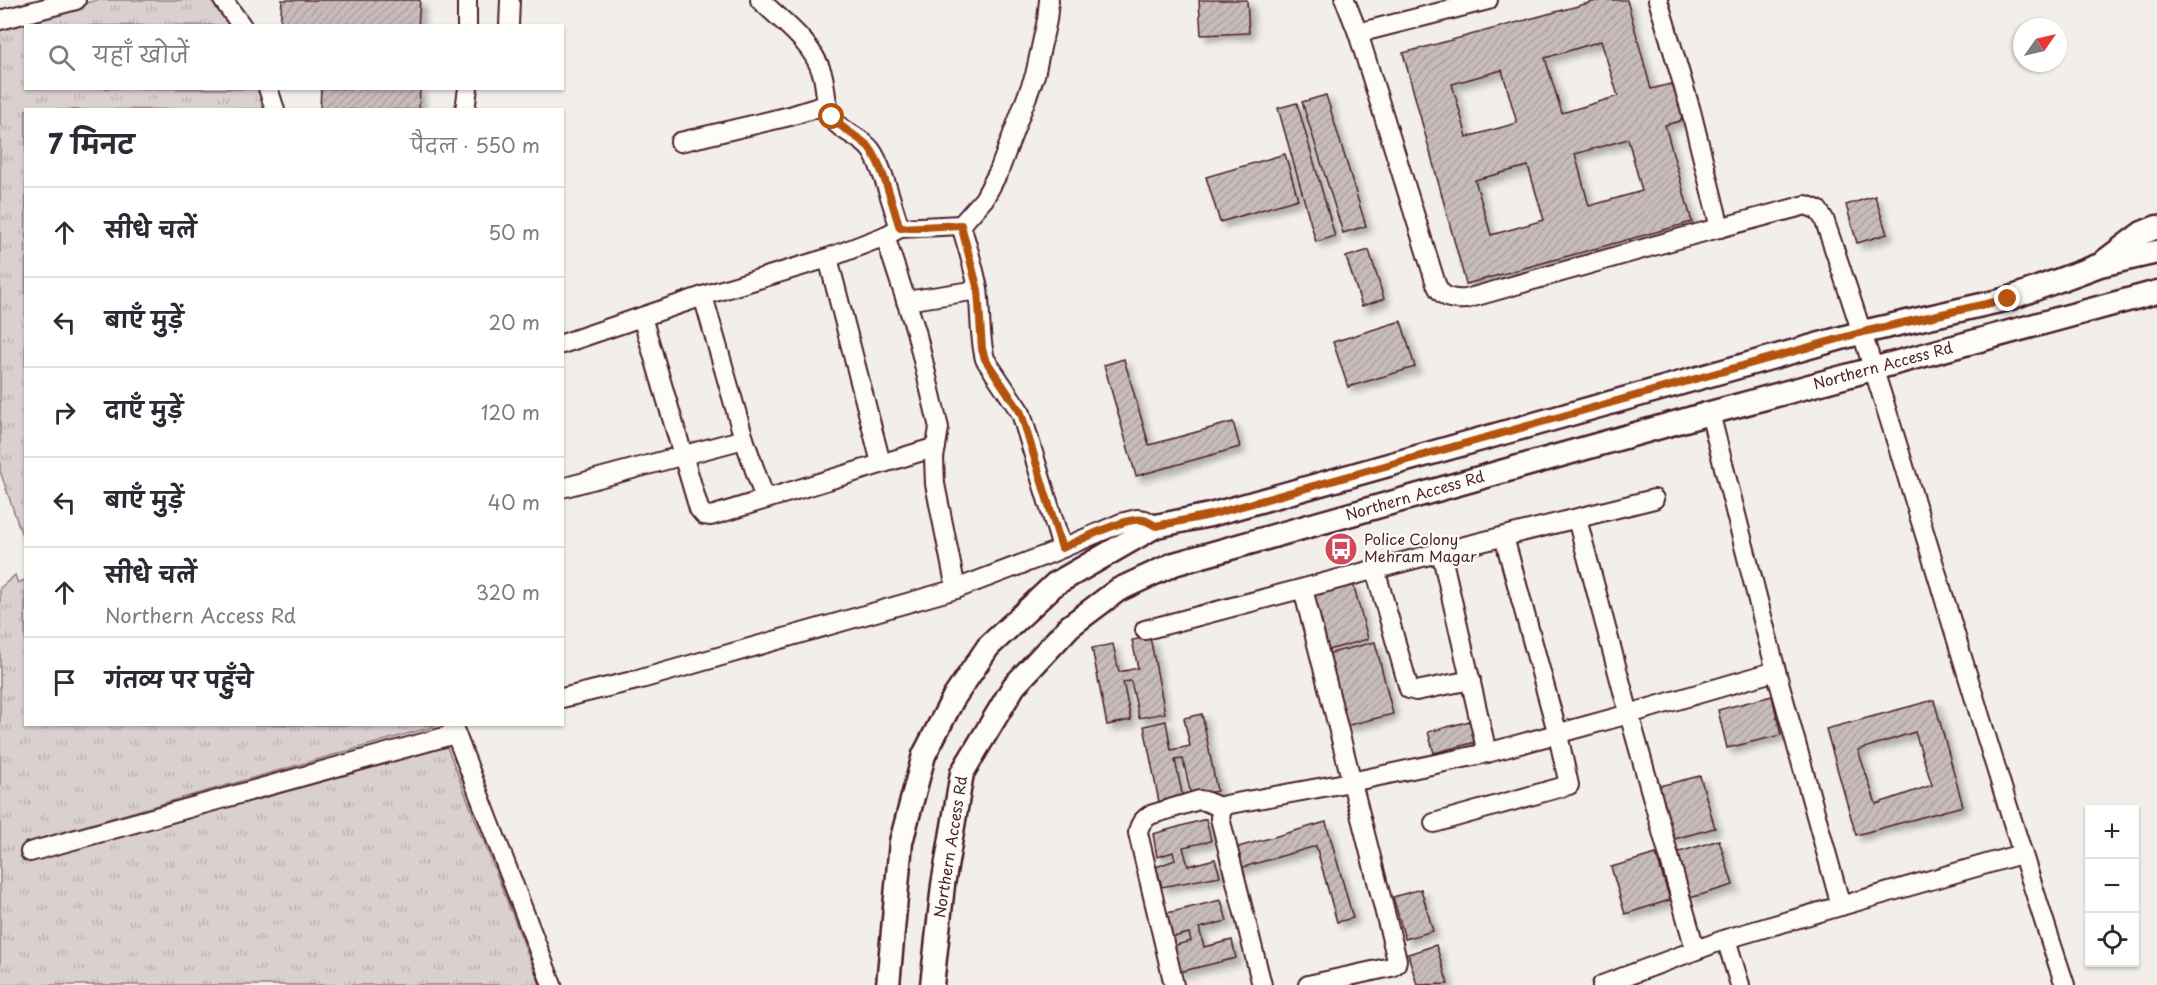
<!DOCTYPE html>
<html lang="hi">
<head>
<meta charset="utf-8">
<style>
	body { margin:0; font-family:"Playpen Sans","Playpen Sans Deva",sans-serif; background:#f2f2f3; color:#2b2b33 }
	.controls { position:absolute; right:18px; bottom:18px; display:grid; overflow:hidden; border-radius:0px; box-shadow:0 2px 4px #0004 }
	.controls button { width:54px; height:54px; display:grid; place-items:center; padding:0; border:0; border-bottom:2px solid #e1e1e2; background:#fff; color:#2b2b33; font:30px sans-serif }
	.compass { position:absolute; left:2013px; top:18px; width:54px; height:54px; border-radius:50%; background:#fff; box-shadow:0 2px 4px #0004; rotate:56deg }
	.stop { position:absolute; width:18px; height:18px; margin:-14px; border:4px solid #b45309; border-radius:50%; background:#fff }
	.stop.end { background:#b45309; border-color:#fff; box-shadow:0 2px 6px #0008 }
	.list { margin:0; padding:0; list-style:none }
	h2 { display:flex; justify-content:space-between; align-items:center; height:78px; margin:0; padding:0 24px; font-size:26px }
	h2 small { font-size:20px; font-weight:400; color:#7c7c81 }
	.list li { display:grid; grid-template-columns:39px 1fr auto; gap:18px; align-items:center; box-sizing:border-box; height:90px; padding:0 24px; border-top:2px solid #e1e1e2 }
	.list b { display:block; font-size:22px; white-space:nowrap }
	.list p { margin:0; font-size:20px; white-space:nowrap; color:#7c7c81 }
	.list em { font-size:20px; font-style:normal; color:#7c7c81 }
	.icon { flex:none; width:33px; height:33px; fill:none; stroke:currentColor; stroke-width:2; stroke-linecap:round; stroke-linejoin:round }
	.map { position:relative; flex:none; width:2157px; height:985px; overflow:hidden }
	.search { position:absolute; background:#fff; box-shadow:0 2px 4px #0004; left:24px; top:24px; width:540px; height:66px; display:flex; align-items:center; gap:15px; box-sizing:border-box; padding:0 21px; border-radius:0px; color:#7c7c81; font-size:22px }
	.panel { position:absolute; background:#fff; box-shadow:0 2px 4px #0004; left:24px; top:108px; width:540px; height:618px; border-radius:0px }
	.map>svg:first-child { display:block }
	.grass { fill:url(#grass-tufts); stroke:#92787d; stroke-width:1.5 }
	.building { fill:url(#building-hatch); stroke:#4a1f2b; stroke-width:1.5; fill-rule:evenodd; filter:url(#shadow) }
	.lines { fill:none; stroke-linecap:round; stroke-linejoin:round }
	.minor-casing { stroke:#4a1f2b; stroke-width:22 }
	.major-casing { stroke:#4a1f2b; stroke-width:27 }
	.minor { stroke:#fdfcf7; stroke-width:18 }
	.major { stroke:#fdfcf7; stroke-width:22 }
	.route { stroke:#b45309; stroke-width:8 }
	.labels { text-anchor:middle; stroke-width:4.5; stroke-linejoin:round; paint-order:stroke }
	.street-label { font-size:15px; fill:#4a1f2b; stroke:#fdfcf7 }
	.poi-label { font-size:15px; fill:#4a1f2b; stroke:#fdfcf7; text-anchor:start }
</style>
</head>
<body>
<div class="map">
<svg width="2157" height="985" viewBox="0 0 2157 985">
	<defs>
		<pattern id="grass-tufts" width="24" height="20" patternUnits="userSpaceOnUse" patternTransform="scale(1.5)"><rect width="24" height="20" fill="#d9d0cf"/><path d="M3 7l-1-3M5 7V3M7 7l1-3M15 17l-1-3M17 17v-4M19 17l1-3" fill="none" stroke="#bcb2b2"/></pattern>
		<pattern id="building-hatch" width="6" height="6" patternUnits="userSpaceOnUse" patternTransform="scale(1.5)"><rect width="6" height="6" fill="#c8bbbb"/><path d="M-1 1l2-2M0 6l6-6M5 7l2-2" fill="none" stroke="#ada0a1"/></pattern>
		<filter id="shadow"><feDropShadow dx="5.5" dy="5.5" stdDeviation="3" flood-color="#0004"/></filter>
	</defs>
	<rect width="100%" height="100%" fill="#f2efeb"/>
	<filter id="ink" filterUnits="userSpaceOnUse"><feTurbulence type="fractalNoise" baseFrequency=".0167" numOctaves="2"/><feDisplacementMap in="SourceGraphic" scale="12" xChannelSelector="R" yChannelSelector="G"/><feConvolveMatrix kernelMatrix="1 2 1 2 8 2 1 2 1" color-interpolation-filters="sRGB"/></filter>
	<g filter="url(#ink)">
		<g class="grass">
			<polygon points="97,0 211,0 229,25 26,26 26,88 258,89 265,109 26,110 25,544 0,471 0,26"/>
			<polygon points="15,575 18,583 25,580 26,724 439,725 24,843 30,862 447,747 540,985 0,985 0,588"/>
		</g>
		<g class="building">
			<polygon points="282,0 420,0 418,26 280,26"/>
			<polygon points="1199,0 1247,0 1249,33 1201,35"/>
			<path d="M 1600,0 L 1627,0 L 1651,89 L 1670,84 L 1683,92 L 1686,106 L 1680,121 L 1665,125 L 1692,222 L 1466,284 L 1403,53 ZM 1601,41 L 1618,96 L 1562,113 L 1545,58 ZM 1502,70 L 1517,123 L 1467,137 L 1452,84 ZM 1628,139 L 1642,191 L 1589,206 L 1575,154 ZM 1528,166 L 1544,220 L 1491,235 L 1475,180 Z"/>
			<polygon points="321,88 420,88 419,110 320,110"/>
			<polygon points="1326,95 1366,226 1343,233 1302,102"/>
			<polygon points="1297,103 1335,236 1316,242 1278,108"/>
			<polygon points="1285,154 1298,199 1220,222 1206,177"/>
			<polygon points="1875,196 1887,234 1857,243 1846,205"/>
			<polygon points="1369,250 1384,299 1362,306 1346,257"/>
			<polygon points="1401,321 1415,367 1348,387 1333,342"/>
			<polygon points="1124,359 1149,445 1233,422 1240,447 1136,476 1104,365"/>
			<polygon points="1353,583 1368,639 1328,650 1313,594"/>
			<polygon points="1150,637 1165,713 1139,718 1131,681 1123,682 1131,720 1107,725 1092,648 1113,644 1119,672 1138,668 1132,640"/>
			<polygon points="1375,642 1393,714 1345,726 1327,654"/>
			<polygon points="1772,696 1781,735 1727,748 1718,710"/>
			<path d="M 1934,700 L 1963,806 L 1856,835 L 1826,729 ZM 1915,732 L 1932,785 L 1876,804 L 1858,750 Z"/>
			<polygon points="1202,714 1217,791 1191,796 1183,759 1175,760 1183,798 1159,802 1144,726 1166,721 1171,750 1190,746 1184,718"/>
			<polygon points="1470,721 1476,742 1434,753 1428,732"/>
			<polygon points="1700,776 1715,828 1670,840 1655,787"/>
			<polygon points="1206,819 1211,841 1183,847 1188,866 1215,859 1220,876 1162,887 1156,867 1175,860 1173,852 1157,857 1153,834"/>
			<polygon points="1326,822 1353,918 1337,922 1316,846 1237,869 1231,849"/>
			<polygon points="1719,840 1733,885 1690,898 1676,853"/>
			<polygon points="1656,854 1670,900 1625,914 1611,867"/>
			<polygon points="1421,889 1433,931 1405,939 1393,897"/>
			<polygon points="1221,900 1227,921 1199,928 1204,947 1232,940 1236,958 1179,972 1172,946 1191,941 1189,933 1169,938 1163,914"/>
			<polygon points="1436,945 1448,984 1417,985 1408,954"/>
		</g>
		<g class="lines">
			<defs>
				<g id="minor">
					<polyline points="223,0 242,26"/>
					<polyline points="467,0 467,26"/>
					<path d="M 760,0 C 782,21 812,42 822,73 C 826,86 825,101 830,114 C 837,131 861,136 871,150 C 882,164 893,209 900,228"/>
					<path d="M 1345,0 L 1358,33 L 1436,284 C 1442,298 1451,300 1466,299 L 1685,237 L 1806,205 L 1818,210 L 1824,219 C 1911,472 1980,731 2065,985"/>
					<polyline points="1658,0 1691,111 1720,228"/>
					<polyline points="0,20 76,0"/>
					<polyline points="509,26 510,0"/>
					<polyline points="1358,33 1488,0"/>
					<polyline points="268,88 275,110"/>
					<polyline points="465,110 468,88"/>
					<polyline points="680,142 790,116 828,104"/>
					<path d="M 961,225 C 967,246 974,267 978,289 C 981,312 979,336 985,359 L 1021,413 L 1062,548"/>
					<polyline points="885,236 916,331 939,428 934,458 935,484 956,589"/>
					<polyline points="828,258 881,463"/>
					<polyline points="703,296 744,439 765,499"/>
					<polyline points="906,301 978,290"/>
					<polyline points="642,317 699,509 704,515 711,516 936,447"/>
					<polyline points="562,344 712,293 828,258 885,236 900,228 961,225 984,199 999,171 1035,75 1047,20 1049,0"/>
					<polyline points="562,488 744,439"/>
					<polyline points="1441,552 1487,753"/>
					<polyline points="1375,569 1409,689 1416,691 1471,680"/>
					<polyline points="1303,589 1397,960 1396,964 1391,967 1308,985"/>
					<polyline points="1145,630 1441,552 1654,499"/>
					<polyline points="1776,671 1841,906"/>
					<polyline points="562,698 641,679 956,589 1051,553 1121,523 1137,519 1145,520 1156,526"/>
					<polyline points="452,724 552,985"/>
					<polyline points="1434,823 1569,785 1558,735 1504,537"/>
					<polyline points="30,852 455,734"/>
					<polyline points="1726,939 1740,985"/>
					<polyline points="1695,949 1629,714 1776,671 1710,413"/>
					<path d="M 1174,985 L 1138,833 C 1139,824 1143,820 1150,815 L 1199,800 L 1205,801 L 1222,808"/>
					<polyline points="1262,985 1220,818 1222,808 1225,805 1351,782 1487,753 1629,714 1577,519"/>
					<polyline points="1602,985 1726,939 2021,854"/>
				</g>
				<g id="major">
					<polyline points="2106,260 2142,233 2157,227"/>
					<polyline points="888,985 901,842 924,755 953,699 988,647 1055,584 1156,526 1210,515 1863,332 2008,299 2100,265 2157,252"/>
					<polyline points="932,985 943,885 962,773 1014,686 1070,626 1118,590 1174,564 1710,413 2157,292"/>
				</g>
			</defs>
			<use href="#minor" class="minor-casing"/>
			<use href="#major" class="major-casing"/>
			<use href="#minor" class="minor"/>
			<use href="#major" class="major"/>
		</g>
	</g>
	<g class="lines" filter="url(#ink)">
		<path class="route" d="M 832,117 C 842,130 858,136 869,147 C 882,163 893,207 900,228 L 961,225 L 978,290 L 982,349 L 985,359 L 1021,413 L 1062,548 C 1079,541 1127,516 1143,520 C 1148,521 1152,524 1156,526 L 1210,515 L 1863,332 L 2008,299"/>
	</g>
	<defs>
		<symbol id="bus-disc" viewBox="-11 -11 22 22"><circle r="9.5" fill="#d1495b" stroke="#fdfcf7"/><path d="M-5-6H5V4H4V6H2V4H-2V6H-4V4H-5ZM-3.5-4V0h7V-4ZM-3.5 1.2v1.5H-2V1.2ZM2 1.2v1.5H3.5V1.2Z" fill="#fff"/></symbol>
	</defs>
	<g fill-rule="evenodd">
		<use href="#bus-disc" x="1322" y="530" width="38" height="38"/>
	</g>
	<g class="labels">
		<g class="street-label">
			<text transform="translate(1883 366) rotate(-15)" y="5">Northern Access Rd</text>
			<text transform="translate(1415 496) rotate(-16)" y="5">Northern Access Rd</text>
			<text transform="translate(951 847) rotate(-81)" y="5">Northern Access Rd</text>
		</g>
		<g class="poi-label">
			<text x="1364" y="545">Police Colony<tspan x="1364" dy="17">Mehram Magar</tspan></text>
		</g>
	</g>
</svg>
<div class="controls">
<button>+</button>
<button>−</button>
<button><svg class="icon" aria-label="locate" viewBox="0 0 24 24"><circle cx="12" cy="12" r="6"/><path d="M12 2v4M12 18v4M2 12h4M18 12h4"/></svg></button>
</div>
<svg class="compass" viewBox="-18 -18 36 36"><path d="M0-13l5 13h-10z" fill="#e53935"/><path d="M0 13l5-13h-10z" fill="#7c7c81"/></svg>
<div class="stop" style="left:832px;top:117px"></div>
<div class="stop end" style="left:2008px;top:299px"></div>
<div class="search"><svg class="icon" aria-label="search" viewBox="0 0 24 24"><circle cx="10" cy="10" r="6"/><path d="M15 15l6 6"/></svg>यहाँ खोजें</div>
<section class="panel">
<h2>7 मिनट<small>पैदल · 550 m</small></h2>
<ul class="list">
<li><svg class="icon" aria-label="ahead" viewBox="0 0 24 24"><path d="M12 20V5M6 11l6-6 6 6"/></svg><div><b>सीधे चलें</b></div><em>50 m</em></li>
<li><svg class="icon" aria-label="left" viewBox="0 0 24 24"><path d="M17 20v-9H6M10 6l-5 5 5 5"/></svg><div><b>बाएँ मुड़ें</b></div><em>20 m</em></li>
<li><svg class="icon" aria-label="right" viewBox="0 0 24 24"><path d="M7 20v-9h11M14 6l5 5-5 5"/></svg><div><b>दाएँ मुड़ें</b></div><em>120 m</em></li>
<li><svg class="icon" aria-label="left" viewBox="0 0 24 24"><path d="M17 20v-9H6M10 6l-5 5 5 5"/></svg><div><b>बाएँ मुड़ें</b></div><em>40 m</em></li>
<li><svg class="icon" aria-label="ahead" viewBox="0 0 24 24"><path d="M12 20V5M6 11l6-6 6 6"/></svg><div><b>सीधे चलें</b><p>Northern Access Rd</p></div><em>320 m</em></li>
<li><svg class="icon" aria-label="arrive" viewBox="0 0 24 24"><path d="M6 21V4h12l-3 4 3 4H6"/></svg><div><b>गंतव्य पर पहुँचे</b></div></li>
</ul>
</section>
</div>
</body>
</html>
